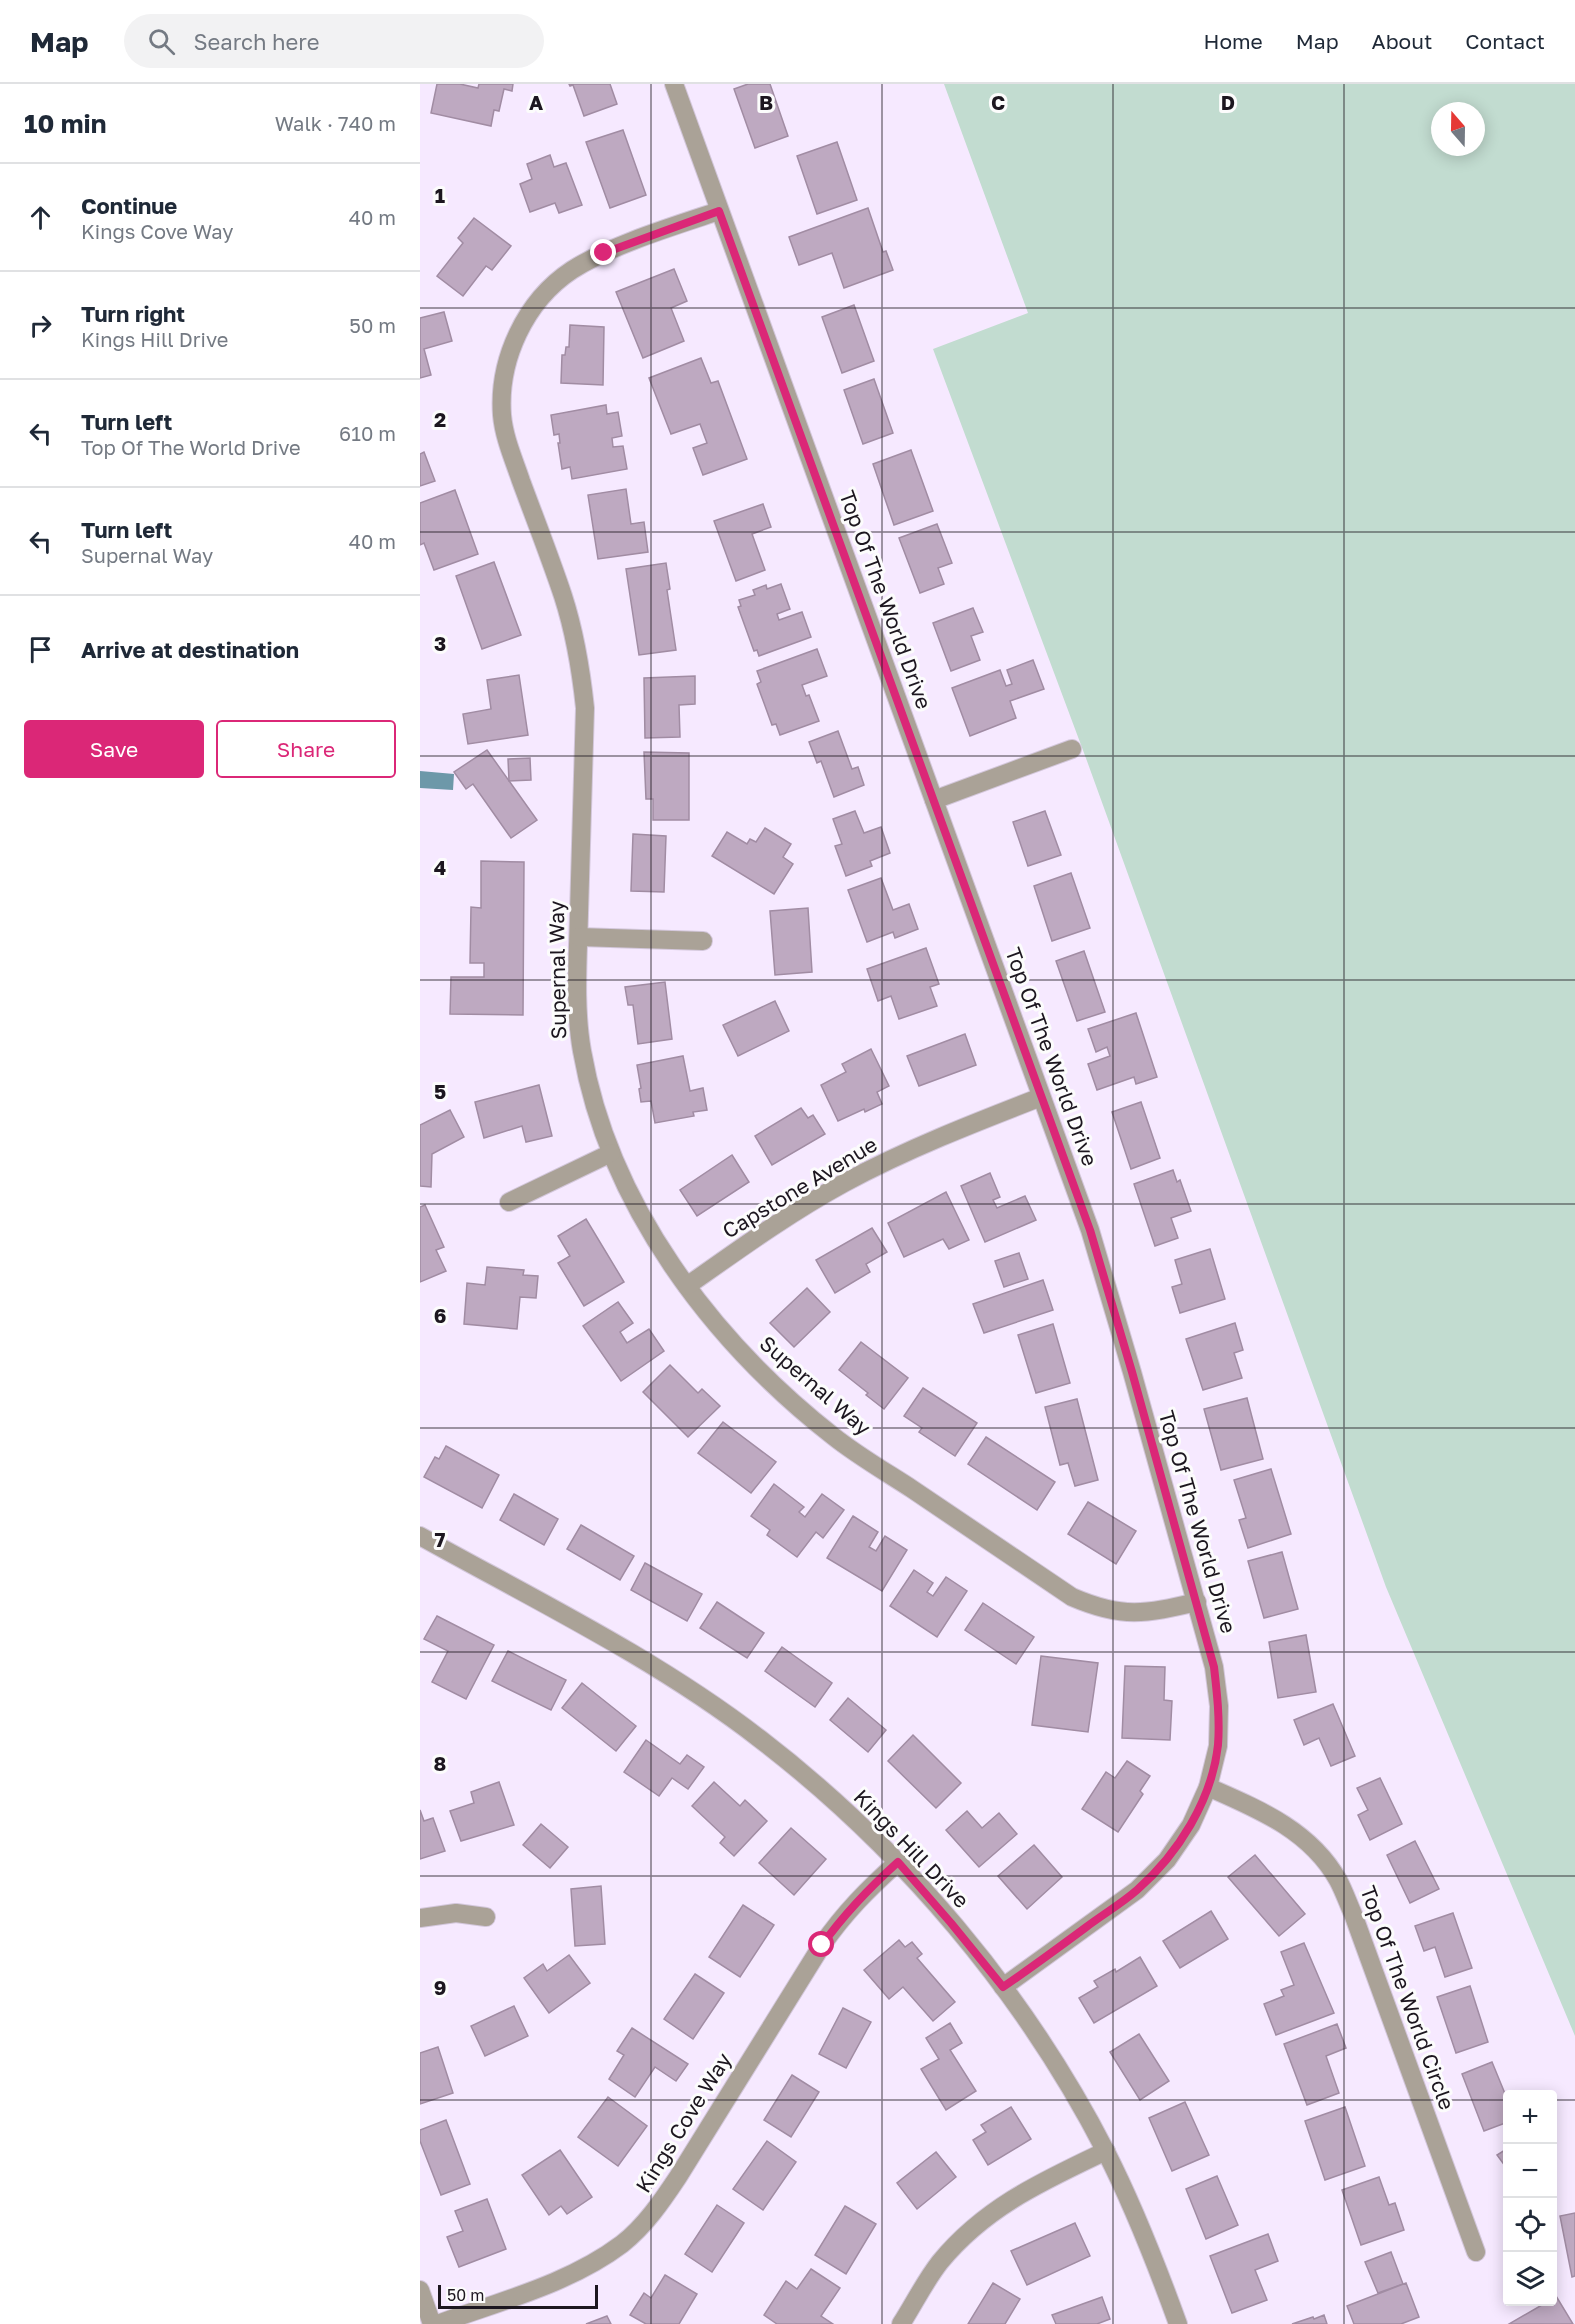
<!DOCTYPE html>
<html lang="en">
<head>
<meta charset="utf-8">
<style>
	body { margin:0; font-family:"Golos Text",sans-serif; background:#f2f2f3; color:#1f2937 }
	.controls { position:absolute; right:18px; bottom:18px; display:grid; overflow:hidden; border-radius:6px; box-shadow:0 3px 15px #0003 }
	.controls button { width:54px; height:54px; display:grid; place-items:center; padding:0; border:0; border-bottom:2px solid #e0e1e3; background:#fff; color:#1f2937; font:30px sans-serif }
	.compass { position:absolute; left:1011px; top:18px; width:54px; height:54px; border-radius:50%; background:#fff; box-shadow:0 3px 15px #0003; rotate:340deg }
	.scale { position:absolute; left:18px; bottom:15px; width:160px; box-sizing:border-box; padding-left:6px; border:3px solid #1c161f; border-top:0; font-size:16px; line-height:21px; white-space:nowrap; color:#1c161f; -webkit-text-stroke:4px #fcfcfc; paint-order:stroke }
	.stop { position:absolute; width:18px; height:18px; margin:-14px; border:4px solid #db2777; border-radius:50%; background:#fff }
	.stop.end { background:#db2777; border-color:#fff; box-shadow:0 2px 6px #0008 }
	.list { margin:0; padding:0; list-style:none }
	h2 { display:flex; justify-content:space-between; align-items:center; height:78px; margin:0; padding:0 24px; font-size:26px }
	h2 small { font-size:20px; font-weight:400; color:#747a83 }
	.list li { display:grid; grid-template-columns:39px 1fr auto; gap:18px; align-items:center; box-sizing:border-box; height:108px; padding:0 24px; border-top:2px solid #e0e1e3 }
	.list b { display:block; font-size:22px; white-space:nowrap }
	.list p { margin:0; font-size:20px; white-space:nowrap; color:#747a83 }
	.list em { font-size:20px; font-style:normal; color:#747a83 }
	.actions { display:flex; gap:12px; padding:18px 24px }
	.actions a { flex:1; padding:14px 0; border:2px solid #db2777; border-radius:6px; text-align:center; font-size:21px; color:#db2777 }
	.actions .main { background:#db2777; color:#fff }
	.icon { flex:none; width:33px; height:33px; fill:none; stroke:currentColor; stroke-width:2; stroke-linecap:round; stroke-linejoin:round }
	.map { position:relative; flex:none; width:1155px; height:2240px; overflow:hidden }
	header { display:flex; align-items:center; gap:36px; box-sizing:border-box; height:84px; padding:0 30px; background:#fff; border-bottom:2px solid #e0e1e3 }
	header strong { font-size:28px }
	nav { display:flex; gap:33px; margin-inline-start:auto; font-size:21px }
	.search { width:420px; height:54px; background:#f2f2f3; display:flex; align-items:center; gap:15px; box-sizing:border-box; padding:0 21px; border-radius:33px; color:#747a83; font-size:22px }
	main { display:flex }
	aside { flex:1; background:#fff }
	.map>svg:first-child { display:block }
	.green { fill:#c2dcd0; fill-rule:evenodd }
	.water { fill:#6d98a9 }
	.building { fill:#bea9c1; stroke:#a18ca3; stroke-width:1.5 }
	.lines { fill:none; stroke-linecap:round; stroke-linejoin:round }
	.street-casing { stroke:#d3c7db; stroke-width:20 }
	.street { stroke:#aaa297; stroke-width:18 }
	.route { stroke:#db2777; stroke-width:8 }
	.grid { fill:none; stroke:#1c161f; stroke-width:1.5; stroke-opacity:0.55 }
	.labels { text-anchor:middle; stroke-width:6; stroke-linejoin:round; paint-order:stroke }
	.street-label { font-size:21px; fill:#1c161f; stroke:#fcfcfc }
	.grid-label { font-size:20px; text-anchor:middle; font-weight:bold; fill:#1c161f; stroke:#fcfcfc; stroke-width:6; stroke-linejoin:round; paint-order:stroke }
</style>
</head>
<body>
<header>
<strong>Map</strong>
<div class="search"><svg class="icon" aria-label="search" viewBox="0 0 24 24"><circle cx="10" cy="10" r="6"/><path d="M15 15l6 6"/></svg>Search here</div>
<nav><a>Home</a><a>Map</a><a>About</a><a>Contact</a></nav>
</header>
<main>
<aside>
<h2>10 min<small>Walk · 740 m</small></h2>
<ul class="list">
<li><svg class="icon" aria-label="ahead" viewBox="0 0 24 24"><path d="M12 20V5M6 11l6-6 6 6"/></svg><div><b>Continue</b><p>Kings Cove Way</p></div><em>40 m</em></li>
<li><svg class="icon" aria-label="right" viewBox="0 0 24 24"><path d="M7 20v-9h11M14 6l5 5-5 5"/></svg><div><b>Turn right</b><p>Kings Hill Drive</p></div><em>50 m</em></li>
<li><svg class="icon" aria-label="left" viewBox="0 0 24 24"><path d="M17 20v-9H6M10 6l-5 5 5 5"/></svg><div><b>Turn left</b><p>Top Of The World Drive</p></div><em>610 m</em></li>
<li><svg class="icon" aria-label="left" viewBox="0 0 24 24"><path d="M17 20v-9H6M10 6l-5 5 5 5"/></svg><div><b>Turn left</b><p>Supernal Way</p></div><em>40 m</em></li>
<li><svg class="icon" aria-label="arrive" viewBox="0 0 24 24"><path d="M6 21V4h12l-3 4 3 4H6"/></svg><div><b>Arrive at destination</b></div></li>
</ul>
<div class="actions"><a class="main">Save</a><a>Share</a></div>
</aside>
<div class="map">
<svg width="1155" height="2240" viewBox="0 0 1155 2240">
	<rect width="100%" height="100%" fill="#f6e9ff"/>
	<path class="green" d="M 524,0 L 1155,0 L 1155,1952 L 966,1503 L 667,677 L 513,265 L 608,229 ZM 1020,27 L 1056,27 L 1056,63 L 1020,63 Z"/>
	<polygon class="water" points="0,687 34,690 33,706 0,704"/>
	<g class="building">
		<polygon points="17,0 40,0 58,4 59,0 93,0 92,7 84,5 79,27 74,26 71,42 11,29"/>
		<polygon points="149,0 190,0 197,20 164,32 153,1 150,2"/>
		<polygon points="328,0 350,0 368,52 335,64 314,5"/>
		<polygon points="203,46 226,111 190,124 166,58"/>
		<polygon points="417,58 437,116 397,130 377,72"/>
		<polygon points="130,71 134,83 146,79 162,121 139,129 135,119 110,128 100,100 112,95 107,80"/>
		<polygon points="448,124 463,168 466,167 473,186 424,204 412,169 379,181 369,153"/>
		<polygon points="54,134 91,162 72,186 66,182 43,212 17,192 43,159 38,154"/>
		<polygon points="254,185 267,217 251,224 264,257 223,274 196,208"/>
		<polygon points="434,221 454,277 422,289 402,233"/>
		<polygon points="24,228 32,257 4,265 11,291 0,294 0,234"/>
		<polygon points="150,241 184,243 183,301 141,299 142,271 145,271 146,263 149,263"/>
		<polygon points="281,274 291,299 298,297 327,375 283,391 273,364 287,359 280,340 251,350 229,294"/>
		<polygon points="454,295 473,349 443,360 424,306"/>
		<polygon points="186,321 187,330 198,328 202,352 192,354 193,363 203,362 207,385 152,395 150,383 142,385 138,359 140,359 139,350 134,351 131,331"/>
		<polygon points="491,366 513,427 474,441 453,380"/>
		<polygon points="4,368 15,397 0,402 0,370"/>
		<polygon points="206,405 211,440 224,438 228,468 178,475 168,411"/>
		<polygon points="35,406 58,470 14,486 4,459 0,461 0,419"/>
		<polygon points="343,420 351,443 332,450 345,486 316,497 294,437"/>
		<polygon points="517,440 532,479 518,484 524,500 500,509 479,454"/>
		<polygon points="74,478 101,551 62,565 36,492"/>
		<polygon points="246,479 250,505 247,506 256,566 219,571 206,485"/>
		<polygon points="361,500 370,525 357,530 359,536 382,528 391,553 339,572 337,566 334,567 318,523 321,522 319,516 335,511 333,506 346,501 347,505"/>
		<polygon points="553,524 563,548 551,552 560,576 531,587 513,539"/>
		<polygon points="397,565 407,592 382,601 386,612 389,611 399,637 360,651 356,640 352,641 337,600 341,598 337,587"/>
		<polygon points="613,576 624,605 590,617 596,634 550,652 532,604 580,586 586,602 592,600 587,586"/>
		<polygon points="99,591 108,651 48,660 43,630 71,625 67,596"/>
		<polygon points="275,592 275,620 259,621 260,653 225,654 224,594"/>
		<polygon points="418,647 432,685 438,683 444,701 414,713 401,677 397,679 389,658"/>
		<polygon points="67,666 117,736 91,754 53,700 46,705 34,688"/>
		<polygon points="224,668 269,669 269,736 233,736 233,715 226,715"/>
		<polygon points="110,674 111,696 89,697 88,675"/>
		<polygon points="435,727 444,749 461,743 470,769 450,777 452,782 426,792 415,762 422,760 413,735"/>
		<polygon points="625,727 641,771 608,782 593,738"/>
		<polygon points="345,744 371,760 363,773 373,780 354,810 292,772 307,748 327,760 330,755 336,758"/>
		<polygon points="213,750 246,752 244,808 211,807"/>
		<polygon points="61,777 104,778 103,931 30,930 31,893 64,893 64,879 50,879 51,823 61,824"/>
		<polygon points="651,789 670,844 632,857 614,802"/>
		<polygon points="461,794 473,826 489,820 498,845 475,854 473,848 447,858 428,806"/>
		<polygon points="388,824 392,888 355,891 350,827"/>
		<polygon points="506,864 519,900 510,903 517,922 479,935 471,912 458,917 447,885"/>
		<polygon points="664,867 685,928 657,937 636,877"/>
		<polygon points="245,898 252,955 218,960 213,921 208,921 205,903"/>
		<polygon points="355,917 369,947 318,972 303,941"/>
		<polygon points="716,929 737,993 716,1000 714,993 677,1006 668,980 690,972 687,963 676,968 668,945"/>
		<polygon points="545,950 556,981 499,1002 487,972"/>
		<polygon points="451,965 469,1002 457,1008 462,1020 445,1028 444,1025 418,1037 401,1001 426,988 422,980"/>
		<polygon points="263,972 270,1007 283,1004 287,1026 273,1028 274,1032 235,1039 231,1017 221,1018 219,1005 221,1004 217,981"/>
		<polygon points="119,1001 132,1052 106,1058 102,1042 64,1054 55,1018"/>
		<polygon points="721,1018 740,1074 711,1085 692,1028"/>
		<polygon points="381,1024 388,1034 393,1031 405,1050 352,1081 335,1052"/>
		<polygon points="30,1026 44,1053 12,1070 11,1103 0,1102 0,1041"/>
		<polygon points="312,1071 329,1098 277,1132 260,1106"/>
		<polygon points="753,1086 757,1098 760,1096 771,1127 751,1134 758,1154 735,1162 714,1100"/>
		<polygon points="570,1089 580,1113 573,1116 577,1124 605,1112 616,1136 565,1158 541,1102"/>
		<polygon points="526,1108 549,1156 529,1165 523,1155 484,1173 468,1139"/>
		<polygon points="5,1121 24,1163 16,1166 26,1187 0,1198 0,1123"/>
		<polygon points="166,1135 204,1198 164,1222 138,1179 150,1172 138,1152"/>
		<polygon points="452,1144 467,1168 446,1180 450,1188 415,1209 396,1176"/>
		<polygon points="790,1165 805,1215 760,1229 752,1203 762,1200 755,1176"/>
		<polygon points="599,1169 608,1195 584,1203 575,1177"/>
		<polygon points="67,1183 104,1186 103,1191 118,1192 116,1214 100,1213 97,1245 44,1240 47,1199 65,1201"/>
		<polygon points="623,1196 633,1226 564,1249 553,1220"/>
		<polygon points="387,1204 410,1228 374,1263 350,1239"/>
		<polygon points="198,1218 213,1239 200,1248 207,1259 229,1245 244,1267 201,1297 163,1242"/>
		<polygon points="815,1239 823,1266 814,1269 822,1294 783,1306 766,1255"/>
		<polygon points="633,1240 650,1299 616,1309 598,1251"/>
		<polygon points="441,1258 488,1294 464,1325 446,1311 448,1309 419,1286"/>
		<polygon points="250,1281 278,1309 282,1305 300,1322 268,1353 223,1308"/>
		<polygon points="503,1304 557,1339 535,1372 499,1348 502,1344 484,1332"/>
		<polygon points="827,1314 843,1375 801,1386 784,1325"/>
		<polygon points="657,1315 678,1396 655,1402 648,1379 640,1381 625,1323"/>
		<polygon points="303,1338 356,1378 331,1409 278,1369"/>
		<polygon points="566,1353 635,1398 617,1426 548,1380"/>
		<polygon points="26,1362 79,1391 62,1424 4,1393 15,1373 19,1375"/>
		<polygon points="851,1385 871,1450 828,1464 819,1436 826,1434 814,1396"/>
		<polygon points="354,1400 384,1423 379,1428 385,1433 402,1410 424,1426 403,1454 396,1448 377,1473 347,1451 350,1446 331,1432"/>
		<polygon points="94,1410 138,1435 124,1461 80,1436"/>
		<polygon points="668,1418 716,1447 696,1480 648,1450"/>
		<polygon points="433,1432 458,1448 449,1463 456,1467 465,1452 487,1466 462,1507 407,1474"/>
		<polygon points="161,1441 214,1472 200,1496 147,1465"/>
		<polygon points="862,1468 878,1525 844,1534 828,1477"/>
		<polygon points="225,1479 282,1510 267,1537 211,1506"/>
		<polygon points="494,1486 513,1499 507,1508 513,1512 526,1493 547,1507 517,1553 470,1522"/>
		<polygon points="297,1518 344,1549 327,1574 280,1544"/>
		<polygon points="563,1519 614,1553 596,1580 545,1546"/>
		<polygon points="17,1532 74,1561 46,1615 12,1598 28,1567 4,1555"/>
		<polygon points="886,1551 896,1608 858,1614 849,1558"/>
		<polygon points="362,1563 412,1599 395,1623 345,1587"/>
		<polygon points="88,1567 146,1596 131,1626 72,1597"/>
		<polygon points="621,1572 678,1579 668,1648 612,1641"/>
		<polygon points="705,1582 745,1583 744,1616 752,1617 750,1656 702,1654"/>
		<polygon points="162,1599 216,1642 196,1667 142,1624"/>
		<polygon points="428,1614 466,1646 448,1668 410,1636"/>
		<polygon points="913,1620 935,1672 911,1682 899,1654 884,1661 874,1636"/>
		<polygon points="493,1651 541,1699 516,1724 468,1677"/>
		<polygon points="226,1656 260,1680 267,1671 284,1683 268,1705 252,1694 239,1712 204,1688"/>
		<polygon points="707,1677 730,1692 720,1707 723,1710 698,1748 662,1725 686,1688 695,1694"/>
		<polygon points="960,1694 982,1740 950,1756 938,1731 948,1726 937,1704"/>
		<polygon points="79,1698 94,1741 41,1757 30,1727 54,1719 51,1708"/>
		<polygon points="294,1698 320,1722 325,1716 347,1737 314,1772 300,1759 305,1753 272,1722"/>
		<polygon points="0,1726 4,1737 13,1734 25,1767 0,1775"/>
		<polygon points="547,1727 562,1744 579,1729 597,1750 559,1783 526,1746"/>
		<polygon points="121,1740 148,1763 130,1784 103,1761"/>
		<polygon points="371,1744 406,1775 374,1811 339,1779"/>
		<polygon points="995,1757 1019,1805 990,1819 967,1771"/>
		<polygon points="614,1761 642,1793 607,1825 578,1792"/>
		<polygon points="835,1771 885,1830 859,1852 808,1793"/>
		<polygon points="181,1802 185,1860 155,1862 151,1805"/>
		<polygon points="323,1821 354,1841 320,1893 289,1873"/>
		<polygon points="791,1827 808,1855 760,1884 743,1857"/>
		<polygon points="1033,1829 1052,1884 1025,1893 1015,1863 1004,1867 995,1842"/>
		<polygon points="479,1856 485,1863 492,1858 502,1870 497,1874 535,1918 513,1937 483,1903 469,1915 444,1886"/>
		<polygon points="884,1859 914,1929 856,1951 844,1920 864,1912 861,1906 874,1901 861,1868"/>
		<polygon points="149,1871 170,1899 129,1929 104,1894 123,1880 127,1887"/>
		<polygon points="720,1873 737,1902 674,1939 659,1914 678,1903 674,1897 695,1885 696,1888"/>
		<polygon points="275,1890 304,1909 273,1955 244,1935"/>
		<polygon points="1050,1902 1068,1958 1036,1969 1017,1913"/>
		<polygon points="94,1922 108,1952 65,1972 51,1942"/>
		<polygon points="423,1924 451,1938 426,1984 399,1970"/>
		<polygon points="530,1939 542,1959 530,1966 556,2007 526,2026 501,1985 519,1975 506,1954"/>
		<polygon points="917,1940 926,1964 906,1972 919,2009 887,2021 864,1960"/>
		<polygon points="212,1944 268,1980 256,1997 235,1983 215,2013 189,1995 204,1971 197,1967"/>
		<polygon points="719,1950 749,1997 720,2016 690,1968"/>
		<polygon points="18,1963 33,2009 0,2020 0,1969"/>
		<polygon points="1072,1978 1088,2017 1088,2038 1064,2047 1042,1990"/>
		<polygon points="372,1991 399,2008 371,2053 344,2036"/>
		<polygon points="188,2013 227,2042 198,2082 158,2053"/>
		<polygon points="765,2018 789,2071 752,2087 729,2034"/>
		<polygon points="591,2023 611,2055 568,2081 553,2056 566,2048 561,2041"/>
		<polygon points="925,2023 945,2082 905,2096 885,2037"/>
		<polygon points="26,2036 50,2100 21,2111 0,2057 0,2046"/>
		<polygon points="347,2057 376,2078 343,2126 313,2105"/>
		<polygon points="1088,2064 1088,2086 1077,2071"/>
		<polygon points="140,2066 172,2113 147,2130 141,2122 129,2131 102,2091"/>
		<polygon points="516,2068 536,2093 497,2125 477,2099"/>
		<polygon points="797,2092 818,2141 786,2155 766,2105"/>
		<polygon points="959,2093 969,2121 975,2119 984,2146 941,2161 922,2106"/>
		<polygon points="67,2115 86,2165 39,2183 27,2153 43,2147 35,2127"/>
		<polygon points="297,2121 324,2139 292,2188 265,2170"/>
		<polygon points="425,2122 456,2140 426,2190 395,2171"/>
		<polygon points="1155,2129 1155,2192 1152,2193 1140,2132"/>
		<polygon points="655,2139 670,2172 607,2201 591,2167"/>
		<polygon points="848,2150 858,2177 835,2186 847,2216 812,2229 790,2172"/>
		<polygon points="971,2168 983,2200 958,2209 945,2178"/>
		<polygon points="391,2185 420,2204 401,2232 413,2240 357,2240 344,2231 366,2197 377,2205"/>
		<polygon points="245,2191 277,2210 259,2240 226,2240 210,2231 224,2209 231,2214"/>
		<polygon points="573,2199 600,2215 585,2240 548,2240"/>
		<polygon points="986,2199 999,2233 981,2240 934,2240 927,2222"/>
		<polygon points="1136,2212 1153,2240 1089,2240 1127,2218 1132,2218 1132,2214"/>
		<polygon points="682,2213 690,2235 677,2240 636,2240 632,2231"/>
		<polygon points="904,2231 907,2240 872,2240 893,2233 894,2235"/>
		<polygon points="187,2232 191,2240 166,2240"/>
	</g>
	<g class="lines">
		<defs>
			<g id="street">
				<polyline points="254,0 670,1146 712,1288 794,1583 799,1622 798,1662 788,1703 771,1741 747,1776 717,1806 583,1903"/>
				<path d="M 299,127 C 254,142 191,161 152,186 C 105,217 78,276 82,331 C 84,354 94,376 101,397 C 115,435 130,473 143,512 C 155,549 161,586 165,624 C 163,692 161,760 159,829 C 158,874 154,922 162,967 C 189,1121 292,1257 413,1352 C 438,1372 466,1388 492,1405 C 545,1441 599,1477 652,1513 C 703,1535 725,1530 777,1518"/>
				<polyline points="514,716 652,665"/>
				<polyline points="159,853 283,857"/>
				<polyline points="89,1118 191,1069"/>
				<path d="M 267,1202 C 318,1166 369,1129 424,1099 C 487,1065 554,1039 621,1013"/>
				<path d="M 0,1452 C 115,1516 235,1574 340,1655 C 482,1764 604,1908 686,2068 C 714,2123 737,2182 758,2240"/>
				<path d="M 788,1703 C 838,1725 890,1746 918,1796 C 924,1807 928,1819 933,1830 L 1056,2168"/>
				<polyline points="0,1834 36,1829 66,1833"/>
				<polyline points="0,2206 12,2240"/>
				<path d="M 18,2240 C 80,2217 149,2200 202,2160 C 225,2142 242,2117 258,2093 L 402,1861 C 425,1828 448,1805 478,1778"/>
				<path d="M 481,2240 C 494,2220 505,2197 520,2178 C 565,2123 623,2097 686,2067"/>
			</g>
		</defs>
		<use href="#street" class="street-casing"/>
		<use href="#street" class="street"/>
	</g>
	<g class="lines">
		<path class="route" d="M 184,169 L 299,127 L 670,1146 L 712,1288 L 794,1583 C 797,1609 800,1635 798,1661 C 792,1716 758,1770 717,1806 C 701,1820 682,1831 665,1844 C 638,1864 611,1884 583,1903 L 531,1839 L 478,1778 C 448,1805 425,1829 402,1861"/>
	</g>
	<path class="grid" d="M 231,0 L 231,2240M 462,0 L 462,2240M 693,0 L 693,2240M 924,0 L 924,2240M 0,224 L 1155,224M 0,448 L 1155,448M 0,672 L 1155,672M 0,896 L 1155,896M 0,1120 L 1155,1120M 0,1344 L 1155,1344M 0,1568 L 1155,1568M 0,1792 L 1155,1792M 0,2016 L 1088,2016M 1132,2016 L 1155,2016"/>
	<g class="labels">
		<g class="street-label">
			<text transform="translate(465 516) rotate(70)" y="7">Top Of The World Drive</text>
			<text transform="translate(138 886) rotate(-91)" y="7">Supernal Way</text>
			<text transform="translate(631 973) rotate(70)" y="7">Top Of The World Drive</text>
			<text transform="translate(380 1104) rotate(-31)" y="7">Capstone Avenue</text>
			<text transform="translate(395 1302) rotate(41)" y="7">Supernal Way</text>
			<text transform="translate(777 1438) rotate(74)" y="7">Top Of The World Drive</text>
			<text transform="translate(491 1765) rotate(46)" y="7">Kings Hill Drive</text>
			<text transform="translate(987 1914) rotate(70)" y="7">Top Of The World Circle</text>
			<text transform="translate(264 2039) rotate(-58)" y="7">Kings Cove Way</text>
		</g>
	</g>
	<g class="grid-label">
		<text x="116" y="26">A</text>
		<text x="346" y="26">B</text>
		<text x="578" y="26">C</text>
		<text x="808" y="26">D</text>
		<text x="20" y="119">1</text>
		<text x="20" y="343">2</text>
		<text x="20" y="567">3</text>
		<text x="20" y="791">4</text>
		<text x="20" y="1015">5</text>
		<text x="20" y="1239">6</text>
		<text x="20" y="1463">7</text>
		<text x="20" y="1687">8</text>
		<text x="20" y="1911">9</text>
	</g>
</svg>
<div class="controls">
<button>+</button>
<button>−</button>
<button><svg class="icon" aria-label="locate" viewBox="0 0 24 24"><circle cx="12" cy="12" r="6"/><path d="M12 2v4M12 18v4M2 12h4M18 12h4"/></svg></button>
<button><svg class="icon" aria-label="layers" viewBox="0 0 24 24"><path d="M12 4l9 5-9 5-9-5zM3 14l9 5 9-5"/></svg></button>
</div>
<svg class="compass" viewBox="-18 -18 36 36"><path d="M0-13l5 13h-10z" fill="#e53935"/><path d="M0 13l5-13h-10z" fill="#747a83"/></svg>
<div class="scale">50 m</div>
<div class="stop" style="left:402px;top:1861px"></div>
<div class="stop end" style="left:184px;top:169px"></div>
</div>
</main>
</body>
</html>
